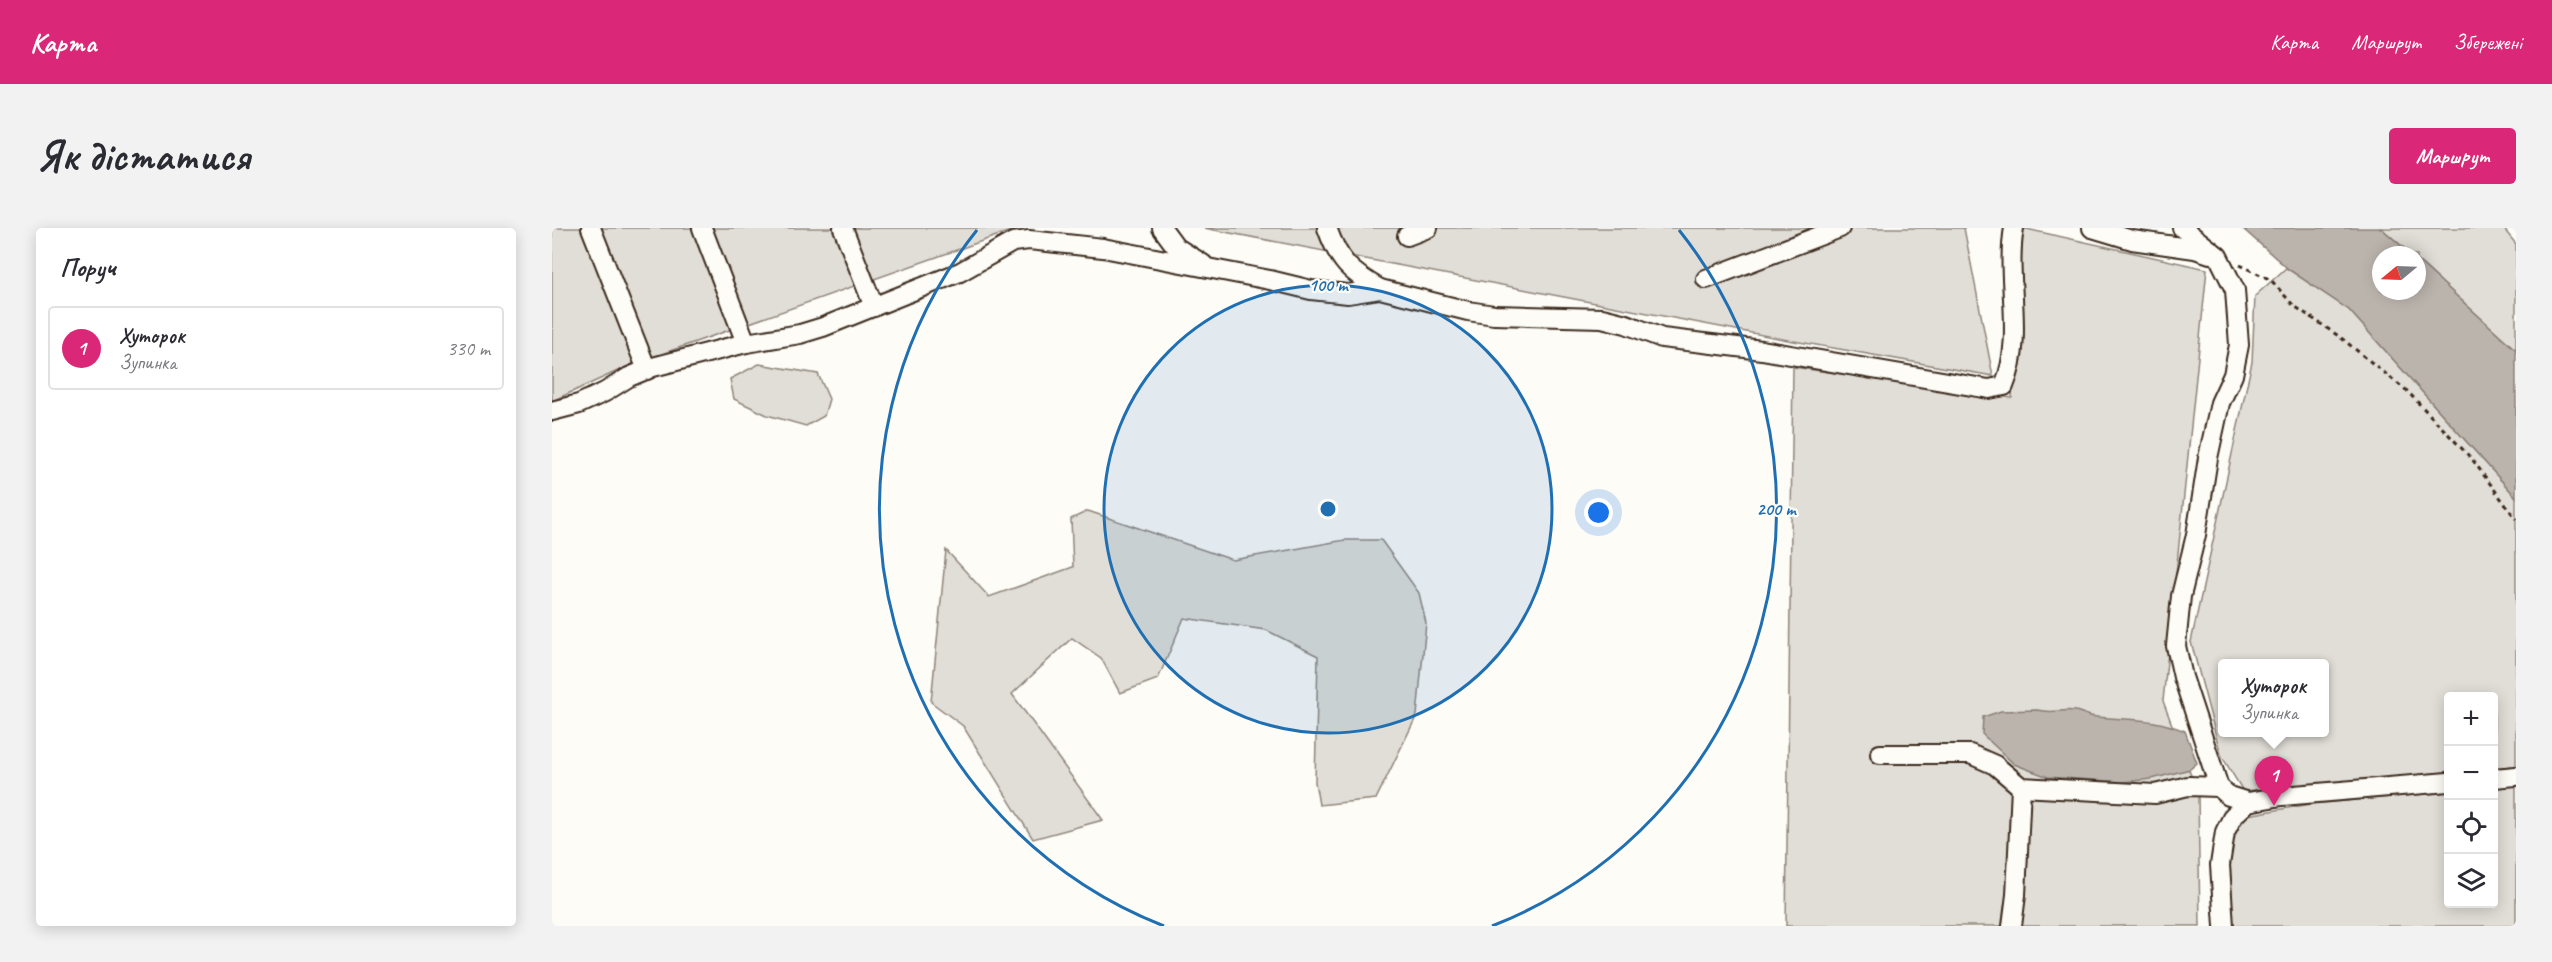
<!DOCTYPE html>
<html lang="uk">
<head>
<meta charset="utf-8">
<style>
	body { margin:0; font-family:Caveat,sans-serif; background:#f2f2f3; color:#2b2b33 }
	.controls { position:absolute; right:18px; bottom:18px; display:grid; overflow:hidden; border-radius:6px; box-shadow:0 3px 15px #0003 }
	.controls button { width:54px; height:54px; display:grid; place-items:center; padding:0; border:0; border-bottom:2px solid #e1e1e2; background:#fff; color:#2b2b33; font:30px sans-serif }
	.compass { position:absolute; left:1820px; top:18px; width:54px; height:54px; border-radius:50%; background:#fff; box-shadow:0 3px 15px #0003; rotate:251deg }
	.you { position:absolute; left:1047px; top:285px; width:21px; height:21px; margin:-15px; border:4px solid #fff; border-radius:50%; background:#1a73e8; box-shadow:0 0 0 9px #1a73e833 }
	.badge { display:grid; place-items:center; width:39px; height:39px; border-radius:50%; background:#db2777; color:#fff; font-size:20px; font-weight:700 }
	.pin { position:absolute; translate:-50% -50px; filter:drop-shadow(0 2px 3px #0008) }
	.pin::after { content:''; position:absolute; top:32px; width:21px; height:18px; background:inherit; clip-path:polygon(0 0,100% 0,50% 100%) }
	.popup { position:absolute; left:1666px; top:431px; width:111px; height:78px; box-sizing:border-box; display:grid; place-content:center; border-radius:6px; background:#fff; filter:drop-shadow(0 2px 4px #0005); font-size:20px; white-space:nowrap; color:#7c7c81 }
	.popup b { font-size:22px; color:#2b2b33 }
	.popup::after { content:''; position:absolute; left:50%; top:100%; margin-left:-12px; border:12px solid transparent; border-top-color:#fff }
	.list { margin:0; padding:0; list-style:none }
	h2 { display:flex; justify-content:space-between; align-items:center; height:78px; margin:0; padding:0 24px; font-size:26px }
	h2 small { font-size:20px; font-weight:400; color:#7c7c81 }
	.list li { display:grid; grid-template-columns:39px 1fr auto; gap:18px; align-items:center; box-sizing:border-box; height:84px; margin:0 12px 12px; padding:0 12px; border:2px solid #e1e1e2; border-radius:6px }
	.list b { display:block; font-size:22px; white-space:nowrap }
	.list p { margin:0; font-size:20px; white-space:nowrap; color:#7c7c81 }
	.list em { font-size:20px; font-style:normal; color:#7c7c81 }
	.icon { flex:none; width:33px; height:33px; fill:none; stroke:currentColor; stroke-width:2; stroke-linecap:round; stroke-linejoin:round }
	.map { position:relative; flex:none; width:1964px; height:698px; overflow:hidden; border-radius:6px }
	header { display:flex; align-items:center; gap:36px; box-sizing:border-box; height:84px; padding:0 30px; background:#db2777; color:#fff }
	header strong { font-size:28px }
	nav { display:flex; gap:33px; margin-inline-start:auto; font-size:21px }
	.intro { display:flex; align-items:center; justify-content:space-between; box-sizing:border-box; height:144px; padding:0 36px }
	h1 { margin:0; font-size:42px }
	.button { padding:15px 27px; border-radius:6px; background:#db2777; color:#fff; font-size:21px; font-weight:700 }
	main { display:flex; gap:36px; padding:0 36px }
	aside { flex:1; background:#fff; border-radius:6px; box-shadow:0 3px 15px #0003 }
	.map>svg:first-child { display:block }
	.green { fill:#e1ded7; stroke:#8e847a; stroke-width:1.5; fill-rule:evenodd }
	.water { fill:#bbb4ad; stroke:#887d74; stroke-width:1.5 }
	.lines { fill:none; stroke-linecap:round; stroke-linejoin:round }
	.minor-casing { stroke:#3b2a1e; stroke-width:22 }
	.path { stroke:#3b2a1e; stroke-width:3; stroke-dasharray:4.5 4.5; stroke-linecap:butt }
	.minor { stroke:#fdfcf7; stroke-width:18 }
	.ring { fill:none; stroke:#1f6fb2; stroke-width:3 }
	.centre { fill:#1f6fb2; stroke:#fdfcf7; stroke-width:3 }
	.ring-label { font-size:18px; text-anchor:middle; font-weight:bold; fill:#1f6fb2; stroke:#fdfcf7; stroke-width:4.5; stroke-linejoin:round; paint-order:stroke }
</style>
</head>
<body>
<header>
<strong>Карта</strong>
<nav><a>Карта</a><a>Маршрут</a><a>Збережені</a></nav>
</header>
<div class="intro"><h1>Як дістатися</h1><a class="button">Маршрут</a></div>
<main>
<aside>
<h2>Поруч<small></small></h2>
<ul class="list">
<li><span class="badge">1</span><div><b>Хуторок</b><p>Зупинка</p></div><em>330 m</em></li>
</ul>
</aside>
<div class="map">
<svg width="1964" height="698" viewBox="0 0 1964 698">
	<rect width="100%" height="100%" fill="#fdfcf7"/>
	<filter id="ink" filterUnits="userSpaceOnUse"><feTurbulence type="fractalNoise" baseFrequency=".0167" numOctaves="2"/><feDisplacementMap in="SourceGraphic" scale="12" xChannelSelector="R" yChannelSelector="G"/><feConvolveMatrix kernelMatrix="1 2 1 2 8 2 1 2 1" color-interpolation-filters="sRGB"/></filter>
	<g filter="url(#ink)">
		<g class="green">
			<polygon points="0,0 467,0 81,136 0,173"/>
			<polygon points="652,0 1412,0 1441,148 1236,112"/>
			<polygon points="1470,0 1655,41 1611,473 1646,566 1648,698 1234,698 1241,139 1460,170"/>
			<polygon points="1829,0 1951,0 1964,16 1964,122 1865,32 1865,27 1860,27"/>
			<path d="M 1734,40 L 1797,82 L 1964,269 L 1964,538 L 1942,540 L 1942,469 L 1896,469 L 1896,544 L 1691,563 L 1669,527 L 1639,414 L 1700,134 L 1703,68 ZM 1671,436 L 1773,436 L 1773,504 L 1671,504 Z"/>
			<polygon points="207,136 266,146 277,171 272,188 254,198 215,187 182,171 178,151"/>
			<polygon points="536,283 681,332 793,312 829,312 867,365 874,395 865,487 824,571 767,577 763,554 766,428 714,402 632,390 606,451 568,465 549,430 520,410 460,466 551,592 481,611 411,498 379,474 394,322 437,369 521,339 519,291"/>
			<polygon points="1964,557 1964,698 1681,698 1677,611 1696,587 1759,576 1896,564 1896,676 1942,676 1942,560"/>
		</g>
		<g class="water">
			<polygon points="1690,0 1829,0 1860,27 1829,27 1829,63 1865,63 1865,32 1964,122 1964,269 1797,82 1735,40"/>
			<path d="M 1485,482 C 1501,486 1510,481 1523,483 C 1530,484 1537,489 1545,489 C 1581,493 1598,489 1633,503 L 1645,535 L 1638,541 L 1600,551 L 1571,554 L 1496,549 L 1462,536 L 1430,506 L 1431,489 L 1449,483 Z"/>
		</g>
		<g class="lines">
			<defs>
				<g id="minor">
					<polyline points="39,0 95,142"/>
					<polyline points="150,0 194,115"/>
					<polyline points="291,0 322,79"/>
					<polyline points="610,0 624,19 651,36"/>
					<path d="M 775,0 C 787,34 798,44 828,61"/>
					<polyline points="1540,0 1580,12 1643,21 1658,26"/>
					<polyline points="1630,0 1666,28 1683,62 1687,117 1681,147 1668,175 1656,230 1644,307 1629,368 1624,418 1631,449 1667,559 1677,568 1696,574"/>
					<polyline points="855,8 876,0"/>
					<polyline points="1154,51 1288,0"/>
					<path d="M 0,183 L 27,176 L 53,164 L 77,149 L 101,139 L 194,115 L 248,106 L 271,99 L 408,44 L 461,14 L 477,12 L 551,20 L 718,52 L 759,62 L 796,66 L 828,61 L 916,83 L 942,87 L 1050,90 L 1074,96 L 1110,110 L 1210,122 L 1437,161 L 1452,158 C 1473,108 1453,52 1462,0"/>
					<polyline points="1328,526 1418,526 1443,537 1469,559 1603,566 1636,558 1667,559"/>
					<polyline points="1942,550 1964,548"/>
					<polyline points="1460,698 1464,667 1469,559"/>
					<polyline points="1672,698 1668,637 1673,604 1681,588 1696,574 1730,568 1896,554"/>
				</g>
			</defs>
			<use href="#minor" class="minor-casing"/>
			<g class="path">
				<polyline points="1963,0 1964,2"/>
				<polyline points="1688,37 1719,52 1741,77 1788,109 1855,163 1920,231 1964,291"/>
			</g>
			<use href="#minor" class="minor"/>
		</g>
	</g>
	<circle cx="776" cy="281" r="224" fill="#1f6fb2" fill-opacity=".12"/>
	<g class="ring">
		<circle cx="776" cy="281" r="224"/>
		<path d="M612 698A448 448 0 0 1 425 2M1127 2A448 448 0 0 1 940 698"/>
	</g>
	<circle cx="776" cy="281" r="9" class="centre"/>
	<g class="ring-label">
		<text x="776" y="63">100 m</text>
		<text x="1224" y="287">200 m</text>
	</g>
</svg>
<div class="controls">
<button>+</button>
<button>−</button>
<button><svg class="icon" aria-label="locate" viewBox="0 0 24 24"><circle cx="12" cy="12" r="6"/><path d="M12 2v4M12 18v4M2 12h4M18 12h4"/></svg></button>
<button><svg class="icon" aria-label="layers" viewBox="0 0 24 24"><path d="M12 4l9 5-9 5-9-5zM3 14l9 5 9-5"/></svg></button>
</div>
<svg class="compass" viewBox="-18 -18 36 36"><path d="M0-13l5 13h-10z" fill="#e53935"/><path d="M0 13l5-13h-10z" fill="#7c7c81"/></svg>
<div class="you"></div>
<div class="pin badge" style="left:1722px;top:578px">1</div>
<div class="popup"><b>Хуторок</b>Зупинка</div>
</div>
</main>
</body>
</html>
